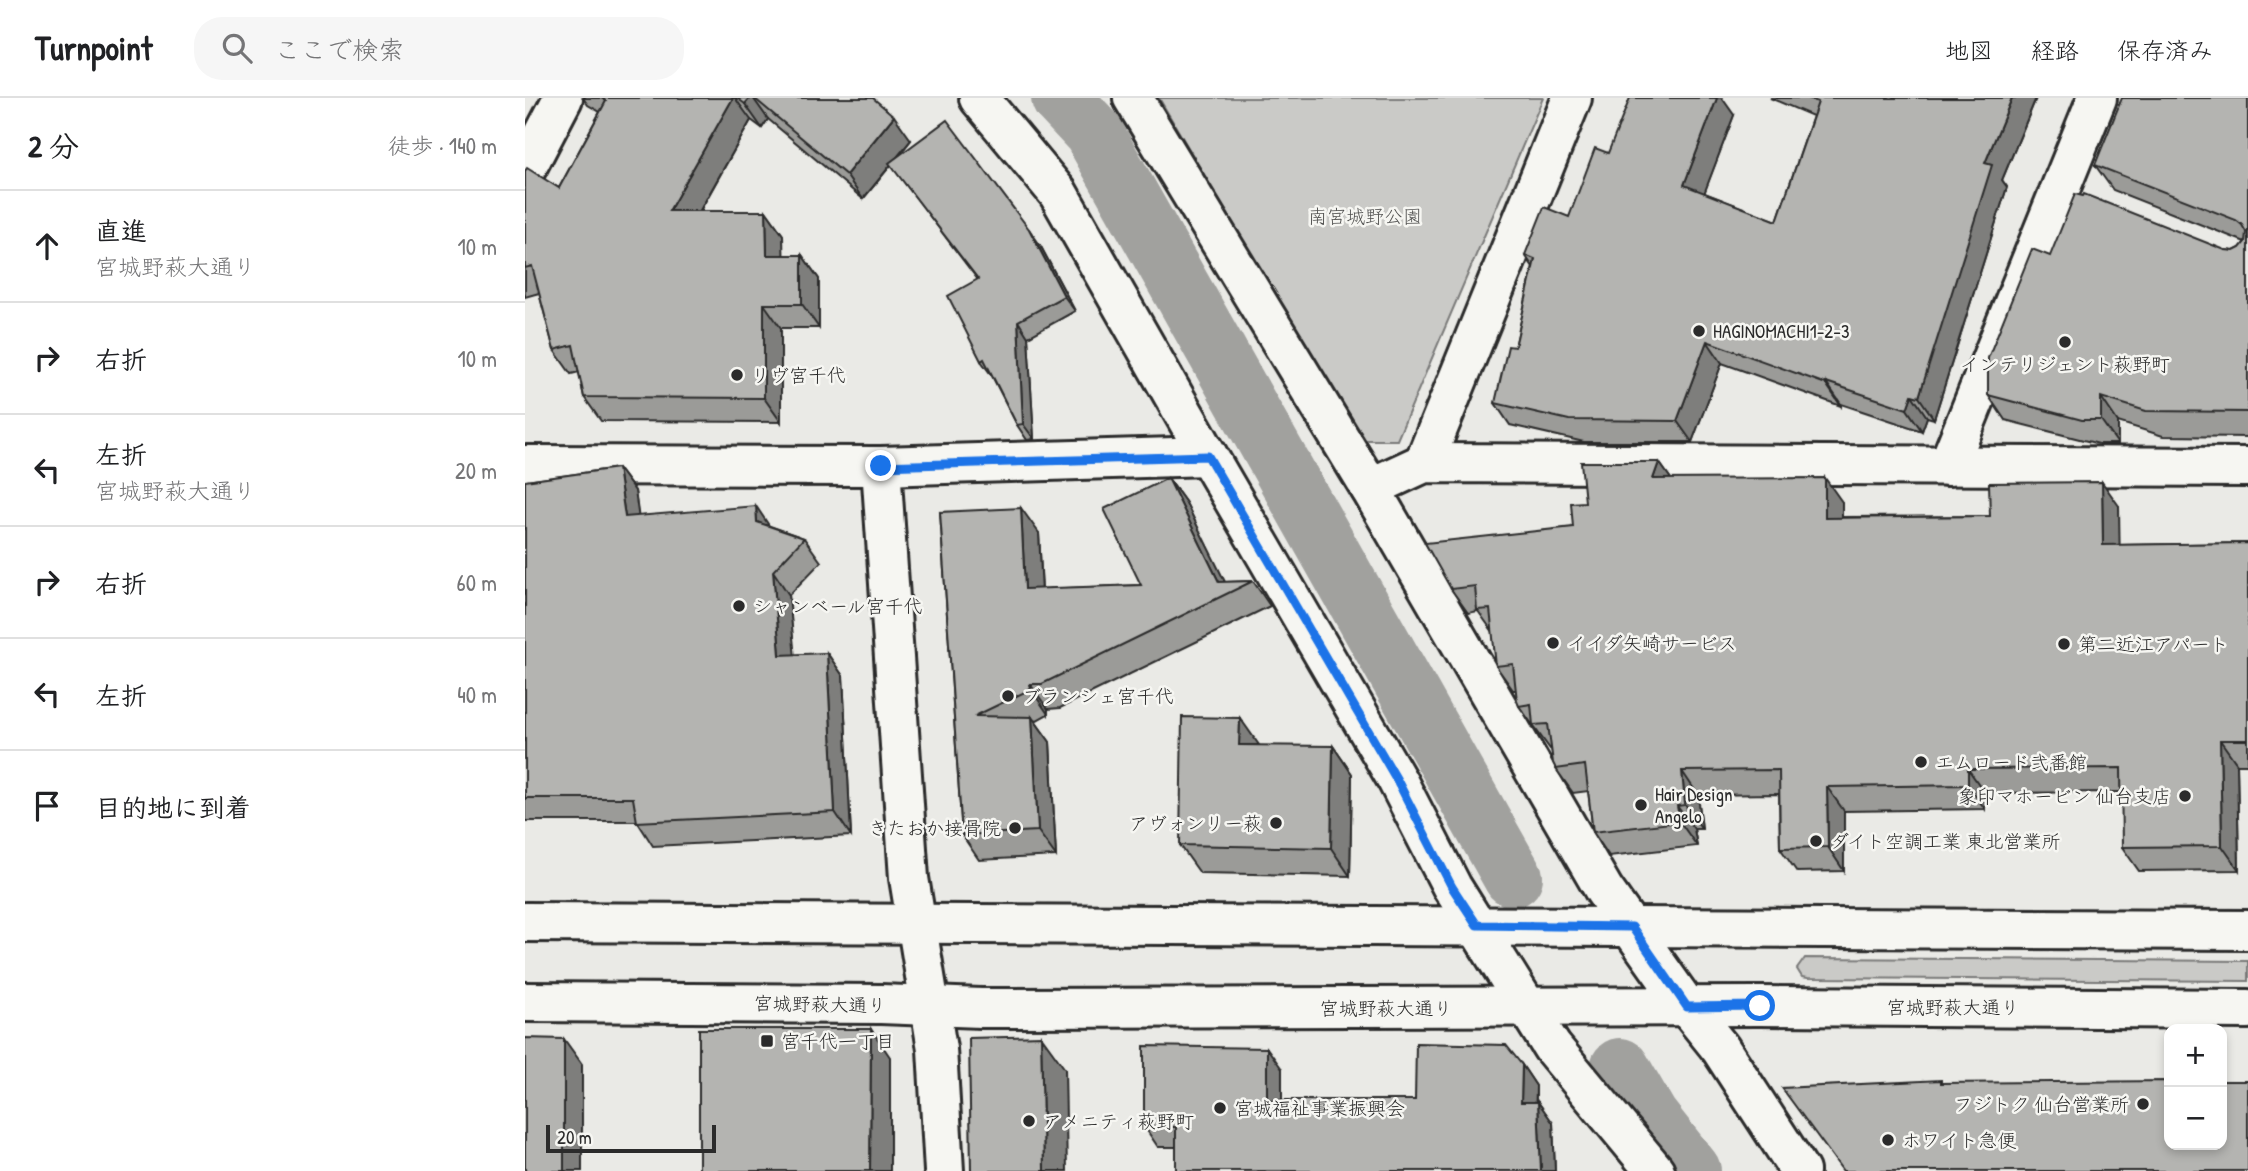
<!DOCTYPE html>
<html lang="ja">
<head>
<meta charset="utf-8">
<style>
	body { margin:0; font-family:"Patrick Hand","Klee One",sans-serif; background:#f6f6f6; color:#202124 }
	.controls { position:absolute; right:21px; bottom:21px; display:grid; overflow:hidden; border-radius:14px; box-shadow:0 4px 10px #0003 }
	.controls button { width:63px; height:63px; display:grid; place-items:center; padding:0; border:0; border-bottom:2px solid #e0e0e0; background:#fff; color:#202124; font:35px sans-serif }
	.scale { position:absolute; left:21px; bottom:18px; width:170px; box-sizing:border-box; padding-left:7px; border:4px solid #2b2b2b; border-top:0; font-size:19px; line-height:24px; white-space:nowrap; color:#2b2b2b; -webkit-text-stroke:5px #f6f6f2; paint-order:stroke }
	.stop { position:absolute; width:21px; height:21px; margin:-16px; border:5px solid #1a73e8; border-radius:50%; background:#fff }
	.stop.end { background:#1a73e8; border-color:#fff; box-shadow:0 2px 7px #0008 }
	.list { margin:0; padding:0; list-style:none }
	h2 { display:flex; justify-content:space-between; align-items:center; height:91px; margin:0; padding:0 28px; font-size:30px }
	h2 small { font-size:23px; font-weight:400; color:#757577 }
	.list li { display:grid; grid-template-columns:46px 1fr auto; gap:21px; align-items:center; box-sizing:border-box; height:112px; padding:0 28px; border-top:2px solid #e0e0e0 }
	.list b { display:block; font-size:26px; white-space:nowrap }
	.list p { margin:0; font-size:23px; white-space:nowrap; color:#757577 }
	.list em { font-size:23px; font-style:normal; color:#757577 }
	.icon { flex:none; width:38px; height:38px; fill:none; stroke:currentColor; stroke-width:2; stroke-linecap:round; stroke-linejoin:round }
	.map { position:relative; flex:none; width:1723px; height:1073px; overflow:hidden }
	header { display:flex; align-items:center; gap:42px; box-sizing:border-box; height:98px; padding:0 35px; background:#fff; border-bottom:2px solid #e0e0e0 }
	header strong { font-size:33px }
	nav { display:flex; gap:38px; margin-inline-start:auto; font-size:24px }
	.search { width:490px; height:63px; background:#f6f6f6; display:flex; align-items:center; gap:18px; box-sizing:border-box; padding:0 24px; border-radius:28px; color:#757577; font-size:26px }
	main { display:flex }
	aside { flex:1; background:#fff }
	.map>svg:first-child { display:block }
	.green { fill:#cacac7; stroke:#7a7a79; stroke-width:2 }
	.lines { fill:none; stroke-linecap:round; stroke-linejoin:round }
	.canal { stroke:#a1a19e; stroke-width:60 }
	.street-casing { stroke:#2b2b2b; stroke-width:44 }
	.secondary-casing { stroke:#2b2b2b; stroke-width:44 }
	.street { stroke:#f6f6f2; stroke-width:38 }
	.secondary { stroke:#f6f6f2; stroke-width:38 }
	.wall { fill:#9b9b98; stroke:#2b2b2b; stroke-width:2 }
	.shaded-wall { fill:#7e7e7c; stroke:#2b2b2b; stroke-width:2 }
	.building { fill:#b4b4b1; stroke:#2b2b2b; stroke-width:2 }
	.route { stroke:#1a73e8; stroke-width:9 }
	.poi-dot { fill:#2b2b2b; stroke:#f6f6f2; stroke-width:2.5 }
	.labels { text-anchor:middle; stroke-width:5; stroke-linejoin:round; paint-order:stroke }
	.park-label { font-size:19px; fill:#535352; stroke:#f6f6f2 }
	.poi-label { font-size:19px; fill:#2b2b2b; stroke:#f6f6f2; text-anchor:start }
	.street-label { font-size:19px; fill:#2b2b2b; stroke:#f6f6f2 }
</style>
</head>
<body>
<header>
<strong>Turnpoint</strong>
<div class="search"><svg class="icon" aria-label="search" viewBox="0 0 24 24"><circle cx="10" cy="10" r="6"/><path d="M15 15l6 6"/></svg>ここで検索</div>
<nav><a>地図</a><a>経路</a><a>保存済み</a></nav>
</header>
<main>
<aside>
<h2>2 分<small>徒歩 · 140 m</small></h2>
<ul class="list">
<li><svg class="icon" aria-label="ahead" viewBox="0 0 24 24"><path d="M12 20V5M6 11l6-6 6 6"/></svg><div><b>直進</b><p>宮城野萩大通り</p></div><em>10 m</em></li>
<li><svg class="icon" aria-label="right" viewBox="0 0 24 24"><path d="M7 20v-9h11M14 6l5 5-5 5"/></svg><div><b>右折</b></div><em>10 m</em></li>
<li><svg class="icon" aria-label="left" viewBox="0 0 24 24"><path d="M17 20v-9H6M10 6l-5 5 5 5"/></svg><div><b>左折</b><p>宮城野萩大通り</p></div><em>20 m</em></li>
<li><svg class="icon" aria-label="right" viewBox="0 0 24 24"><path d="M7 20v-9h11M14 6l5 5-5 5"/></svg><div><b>右折</b></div><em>60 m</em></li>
<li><svg class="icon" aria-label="left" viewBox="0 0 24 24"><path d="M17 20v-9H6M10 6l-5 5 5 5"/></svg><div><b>左折</b></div><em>40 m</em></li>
<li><svg class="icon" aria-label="arrive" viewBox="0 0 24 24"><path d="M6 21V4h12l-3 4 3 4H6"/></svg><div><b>目的地に到着</b></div></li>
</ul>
</aside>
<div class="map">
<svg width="1723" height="1073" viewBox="0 0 1723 1073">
	<rect width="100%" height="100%" fill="#eaeae6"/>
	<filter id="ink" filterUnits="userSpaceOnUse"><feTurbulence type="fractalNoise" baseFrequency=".0143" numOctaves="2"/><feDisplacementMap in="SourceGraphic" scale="14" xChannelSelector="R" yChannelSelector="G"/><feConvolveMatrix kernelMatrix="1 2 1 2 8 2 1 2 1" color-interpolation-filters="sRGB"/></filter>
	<g filter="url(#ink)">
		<g class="green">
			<polygon points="634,0 1018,0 872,342 835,342"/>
			<polygon points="1280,860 1723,863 1723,883 1283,880 1277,879 1272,871"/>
		</g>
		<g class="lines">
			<g class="canal">
				<polyline points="536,0 568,34 988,779"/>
				<polyline points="1095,970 1124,1020 1166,1073"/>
			</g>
			<defs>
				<g id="street">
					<polyline points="454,0 533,95 683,358 872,682 927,789 1027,949 1130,1073"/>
					<polyline points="608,0 845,390 1079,792 1162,909 1195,950 1275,1073"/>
					<polyline points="0,73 38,0"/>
					<polyline points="899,365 1047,0"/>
					<polyline points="0,367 356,368 683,358"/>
					<polyline points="356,368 384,780 412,951 419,1073"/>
					<polyline points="1423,368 1572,0"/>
					<polyline points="845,390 899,365 1723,369"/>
				</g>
				<g id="secondary">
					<polyline points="0,824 1723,832"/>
					<polyline points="0,904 356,906 456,910 1235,908 1723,911"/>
				</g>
			</defs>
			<use href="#street" class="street-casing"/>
			<use href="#secondary" class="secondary-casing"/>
			<use href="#street" class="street"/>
			<use href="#secondary" class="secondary"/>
		</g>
		<g class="wall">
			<polygon points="58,0 348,0 386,42 372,60 515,147 550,213 503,239 509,341 502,342 492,327 467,278 456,263 453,182 366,67 338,101 243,21 237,30 226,22 175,113 241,113 258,137 258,157 277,157 294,181 294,230 256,230 256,324 76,323 59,299 54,274 46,276 29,252 14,195 0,199 0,73 34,90 75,14 63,7"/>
			<polygon points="1245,0 1511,0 1477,82 1482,89 1409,321 1402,319 1397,333 1316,306 1316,308 1197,265 1167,344 1059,344 985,327 970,305 990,249 1008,169 1000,157 1044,119 1083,55 1209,17 1179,95 1252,123 1288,18"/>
			<polygon points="1723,0 1723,339 1638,338 1593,324 1593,346 1574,346 1480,322 1463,297 1525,158 1700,152 1709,153 1715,150 1720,144 1588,92 1570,67"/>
			<polygon points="1134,364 1146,381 1317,404 1317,419 1465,418 1594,408 1594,447 1723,445 1723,666 1712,666 1714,772 1614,773 1597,749 1597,694 1460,695 1460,711 1319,713 1319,773 1272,774 1255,750 1254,696 1173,697 1177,731 1169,731 1172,748 1084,758 1068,734 1063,693 1048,695 1031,671 1026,651 1025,651 994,608 991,592 988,592 971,568 968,534 953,513 943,515 926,491 1048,429 1060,404"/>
			<polygon points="93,370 110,393 113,418 245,428 279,440 296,464 264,497 269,557 302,555 318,578 326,738 128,748 112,723 0,723 0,383"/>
			<polygon points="643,380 661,405 699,484 728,483 745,508 535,610 523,611 523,616 510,623 525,644 531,758 454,762 437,737 415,414 514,435 517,491 616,487"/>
			<polygon points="808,648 827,676 825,778 675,775 655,747"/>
			<polygon points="997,967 1011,988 1011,1004 1013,1004 1028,1025 1030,1073 651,1073 651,1049 633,1049 619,1028 757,971 757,1002 890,1002"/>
		</g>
		<g class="shaded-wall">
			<polygon points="208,0 210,0 226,22 161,137 144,113"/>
			<polygon points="225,0 228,0 243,21 237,30 220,6"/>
			<polygon points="1192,0 1197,0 1209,17 1174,109 1159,87"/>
			<polygon points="1487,0 1511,0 1477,82 1482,89 1409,321 1394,299 1460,65"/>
			<polygon points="369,18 386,42 338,101 321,77"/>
			<polygon points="241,113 258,137 259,181 242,157"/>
			<polygon points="504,131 515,147 550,213 539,198"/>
			<polygon points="277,157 294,181 294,230 277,206"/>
			<polygon points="239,206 256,230 256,324 239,300"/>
			<polygon points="493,223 503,239 509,341 498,326"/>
			<polygon points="1182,243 1197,265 1167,344 1152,323"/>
			<polygon points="1301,284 1316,306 1316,308 1301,286"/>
			<polygon points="1387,297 1402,319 1397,333 1382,311"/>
			<polygon points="1576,299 1593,324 1593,346 1576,322"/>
			<polygon points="1134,364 1151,388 1128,381"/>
			<polygon points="93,370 110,393 117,443 100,419"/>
			<polygon points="643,380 661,405 705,494 694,484"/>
			<polygon points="1300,380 1317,404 1317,444 1300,420"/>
			<polygon points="1577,384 1594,408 1595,471 1578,447"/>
			<polygon points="231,408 247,432 232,424"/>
			<polygon points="496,410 514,435 518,516 500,491"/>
			<polygon points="248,473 264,497 272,581 255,557"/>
			<polygon points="302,555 318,578 326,738 310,714"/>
			<polygon points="505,586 523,611 523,616 506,591"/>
			<polygon points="507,619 525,644 531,758 513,733"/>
			<polygon points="715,620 734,647 714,647"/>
			<polygon points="1695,642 1712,666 1714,772 1697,748"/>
			<polygon points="808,648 827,676 825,778 806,750"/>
			<polygon points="1443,671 1460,695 1460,711 1443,687"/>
			<polygon points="1157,673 1173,697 1177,731 1160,707"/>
			<polygon points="1302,689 1319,713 1319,773 1303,749"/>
			<polygon points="1152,708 1169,731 1172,748 1155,724"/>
			<polygon points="346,931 365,959 365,1073 345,1073"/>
			<polygon points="516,938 540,971 542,1073 519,1073"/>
			<polygon points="39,941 57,966 57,1073 39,1073"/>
			<polygon points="742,950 757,971 757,1023 742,1002"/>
			<polygon points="997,967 1011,988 1010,1025 996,1004"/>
			<polygon points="1013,1004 1028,1025 1030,1073 1016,1073"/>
		</g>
		<g class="building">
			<polygon points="76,0 208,0 144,113 241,113 242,157 277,157 277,206 239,206 239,300 59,299 48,247 29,252 7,168 0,170 0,73 2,70 34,90 81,3"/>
			<polygon points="212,0 225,0 220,6"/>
			<polygon points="229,0 348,0 369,18 321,77"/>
			<polygon points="1105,0 1192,0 1159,87 1252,123 1293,4 1283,0 1487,0 1460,65 1467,67 1394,299 1387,297 1382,311 1301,284 1301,286 1182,243 1152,323 1044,322 970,305 983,248 990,249 1010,161 1000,157 1019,109 1044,119 1070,50 1083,55"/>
			<polygon points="1597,0 1723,0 1723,314 1621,313 1576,299 1576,322 1557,322 1463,297 1463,260 1507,151 1525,158 1550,96 1558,98 1559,96 1700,152 1709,153 1715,150 1720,144 1721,134 1717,127 1711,122 1570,67"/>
			<polygon points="422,22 504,131 539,198 493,223 498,326 492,327 459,261 456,263 423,198 453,181 364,65"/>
			<polygon points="1056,364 1134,364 1128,381 1300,380 1300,420 1465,418 1464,385 1577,384 1578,447 1723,445 1723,642 1695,642 1697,748 1597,749 1596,670 1443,671 1443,687 1302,689 1303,749 1255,750 1254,672 1157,673 1160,707 1152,708 1155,724 1068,734 1060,667 1031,671 1028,665 1023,626 1008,627 1006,606 994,608 992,603 988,566 971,568 965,511 952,512 950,488 926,491 900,445 1048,429 1046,405 1060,404"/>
			<polygon points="93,370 100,419 231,408 232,424 279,440 248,473 255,557 302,555 310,714 112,724 108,700 0,700 0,383"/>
			<polygon points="643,380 694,484 728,483 517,586 505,586 506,591 450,618 507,619 513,733 437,737 415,414 496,410 500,491 616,487 579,411"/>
			<polygon points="657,619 715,620 714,647 808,648 806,750 655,747"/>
			<polygon points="174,931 346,931 345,1073 174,1073"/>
			<polygon points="516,938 519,1073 446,1073 444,940"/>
			<polygon points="0,940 39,941 39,1073 0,1073"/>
			<polygon points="891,945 981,947 997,967 996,1004 1013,1004 1016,1073 651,1073 651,1029 619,1028 619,948 742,950 742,1002 890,1002"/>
			<polygon points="1416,982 1416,985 1644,983 1644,1047 1697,1047 1697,983 1723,983 1723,1073 1318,1073 1257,990"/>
		</g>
	</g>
	<g class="lines" filter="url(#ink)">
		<polyline class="route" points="356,368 683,358 872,682 927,789 952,827 1107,829 1162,909 1235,908"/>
	</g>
	<g class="poi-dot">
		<circle cx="1174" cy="233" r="7"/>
		<circle cx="1540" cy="244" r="7"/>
		<circle cx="212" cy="277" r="7"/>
		<circle cx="214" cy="508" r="7"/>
		<circle cx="1028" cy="545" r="7"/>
		<circle cx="1539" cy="546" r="7"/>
		<circle cx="483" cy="598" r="7"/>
		<circle cx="1396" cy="664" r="7"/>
		<circle cx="1660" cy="698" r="7"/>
		<circle cx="1116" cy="707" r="7"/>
		<circle cx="751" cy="725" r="7"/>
		<circle cx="490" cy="730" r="7"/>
		<circle cx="1291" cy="743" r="7"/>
		<rect x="235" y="936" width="14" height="14" rx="3.5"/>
		<circle cx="1618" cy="1006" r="7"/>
		<circle cx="695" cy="1010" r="7"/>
		<circle cx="504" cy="1023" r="7"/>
		<circle cx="1363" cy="1042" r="7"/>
	</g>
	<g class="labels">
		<g class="park-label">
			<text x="840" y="125">南宮城野公園</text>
		</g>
		<g class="poi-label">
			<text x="1188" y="240">HAGINOMACHI1-2-3</text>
			<text x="1540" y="273" text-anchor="middle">インテリジェント萩野町</text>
			<text x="226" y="284">リヴ宮千代</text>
			<text x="228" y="515">シャンベール宮千代</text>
			<text x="1042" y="552">イイダ矢崎サービス</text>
			<text x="1553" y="553">第二近江アパート</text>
			<text x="497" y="605">ブランシェ宮千代</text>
			<text x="1410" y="671">エムロード弐番館</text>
			<text x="1130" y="703">Hair Design<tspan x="1130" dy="22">Angelo</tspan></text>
			<text x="1646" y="705" text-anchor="end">象印マホービン 仙台支店</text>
			<text x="737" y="732" text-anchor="end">アヴォンリー萩</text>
			<text x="476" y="737" text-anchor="end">きたおか接骨院</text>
			<text x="1305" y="750">ダイト空調工業 東北営業所</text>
			<text x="256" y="950">宮千代一丁目</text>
			<text x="1604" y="1013" text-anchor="end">フジトク 仙台営業所</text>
			<text x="709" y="1017">宮城福祉事業振興会</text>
			<text x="518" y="1030">アメニティ萩野町</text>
			<text x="1377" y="1049">ホワイト急便</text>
		</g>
		<g class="street-label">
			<text transform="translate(295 906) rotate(1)" y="7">宮城野萩大通り</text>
			<text x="1428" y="916">宮城野萩大通り</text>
			<text x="861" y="917">宮城野萩大通り</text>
		</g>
	</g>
</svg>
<div class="controls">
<button>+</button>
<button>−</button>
</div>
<div class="scale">20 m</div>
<div class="stop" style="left:1235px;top:908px"></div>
<div class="stop end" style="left:356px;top:368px"></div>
</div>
</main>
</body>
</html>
